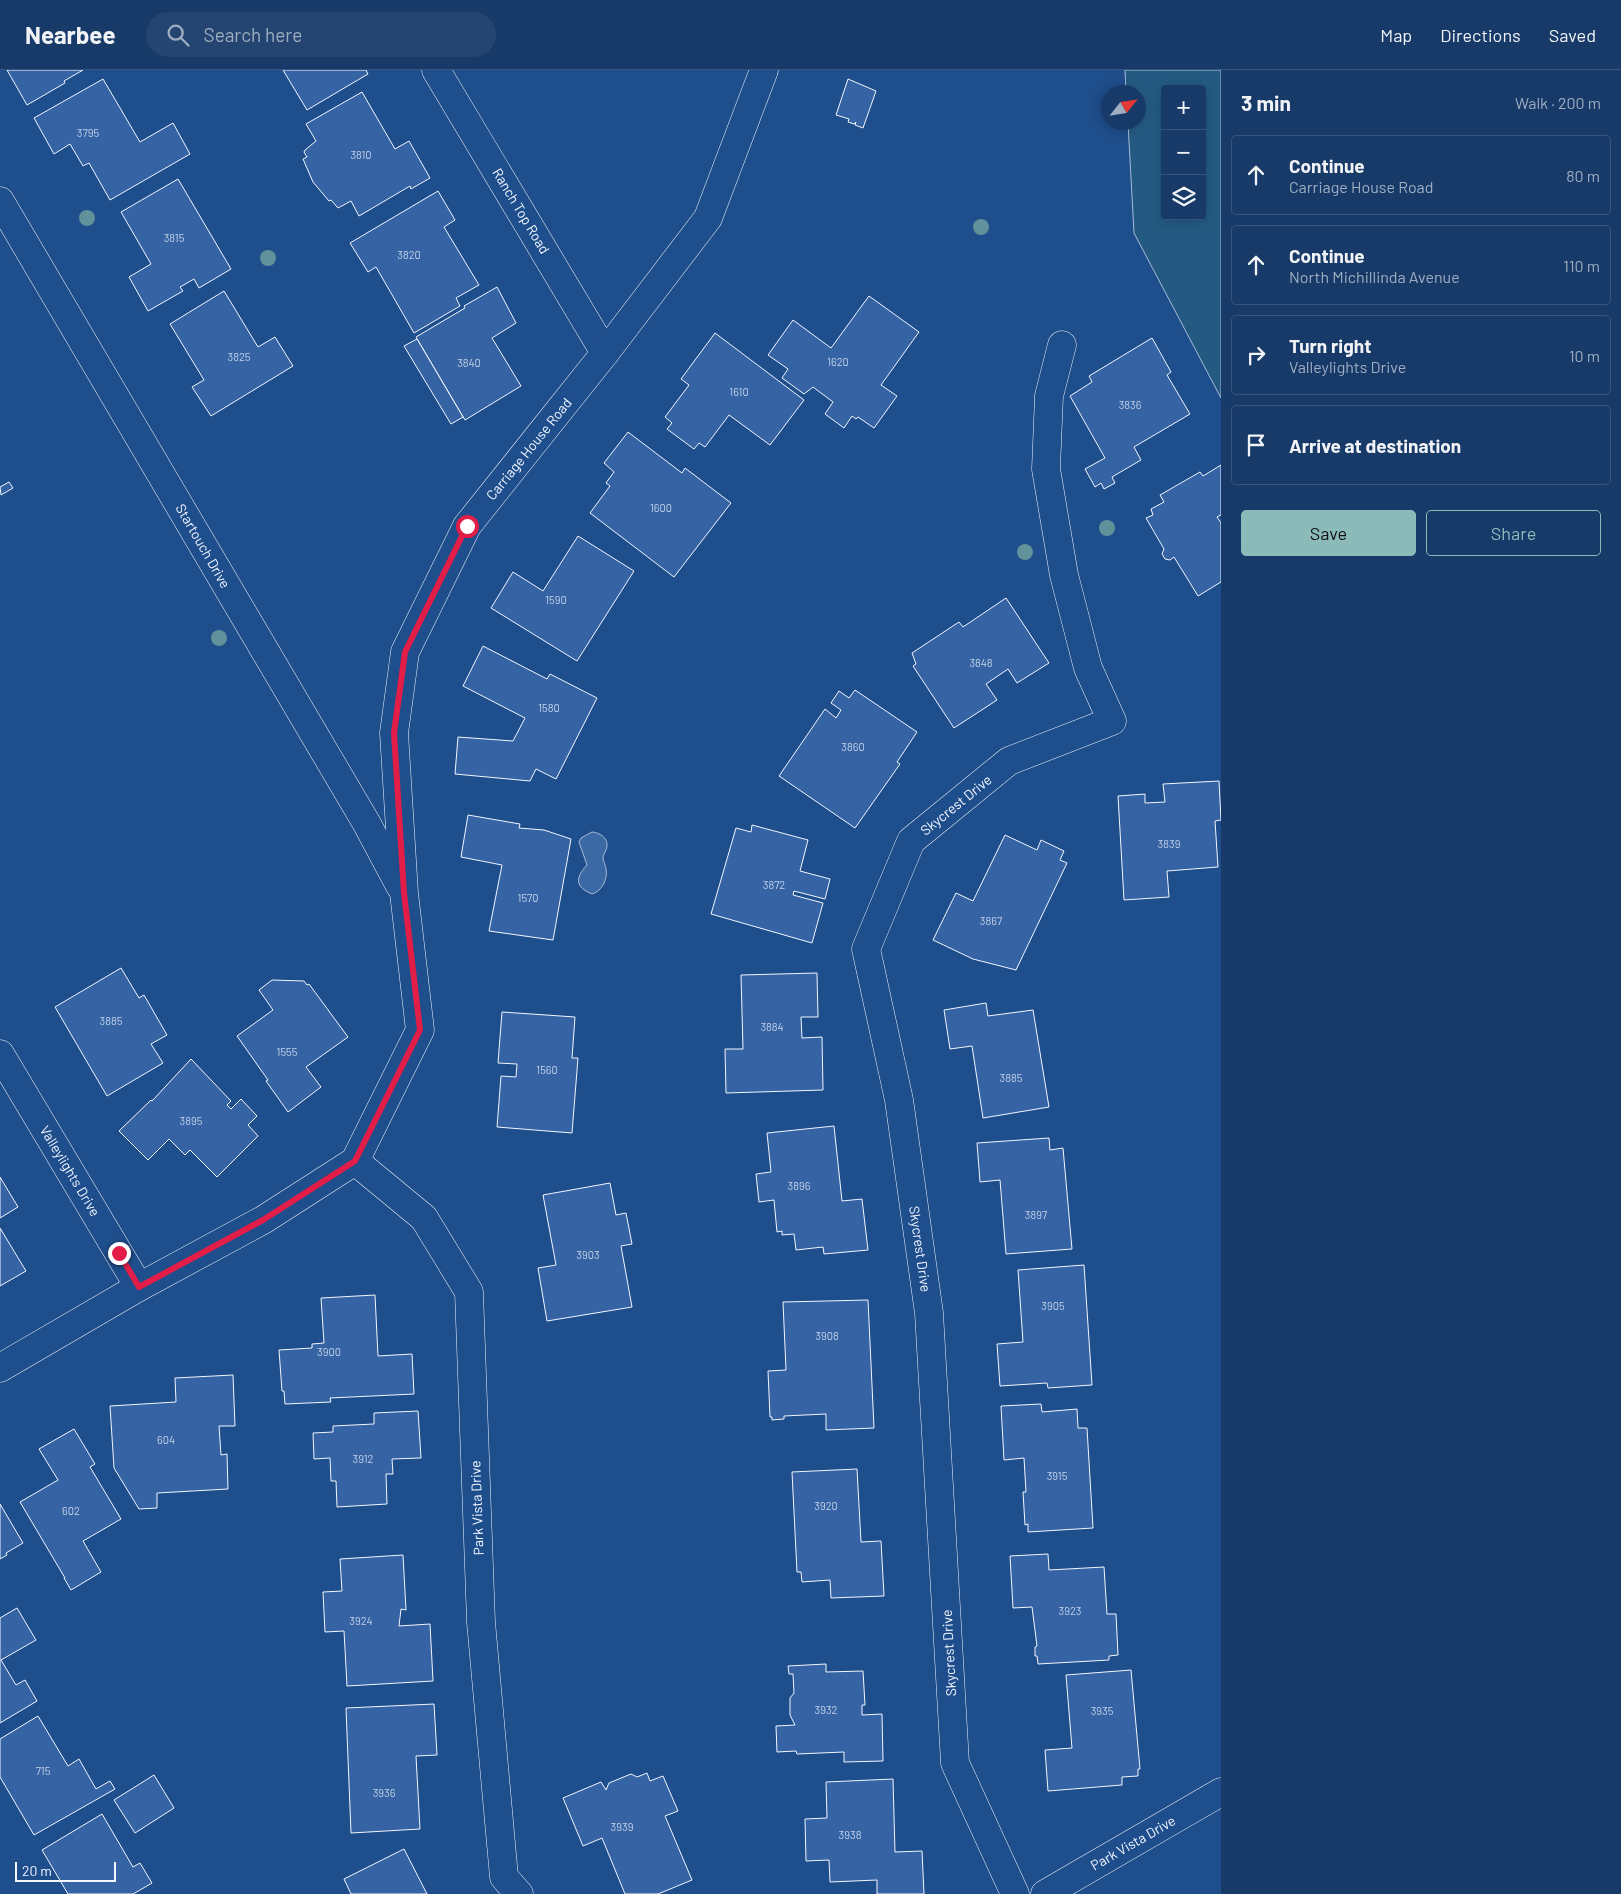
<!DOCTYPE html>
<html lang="en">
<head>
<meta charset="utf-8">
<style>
	body { margin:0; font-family:Barlow,sans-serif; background:#244571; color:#f1f3f6 }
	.controls { position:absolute; right:15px; top:15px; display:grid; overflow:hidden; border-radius:5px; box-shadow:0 2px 12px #0003 }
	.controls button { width:45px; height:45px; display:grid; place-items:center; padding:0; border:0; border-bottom:1px solid #36547d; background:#173a69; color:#f1f3f6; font:25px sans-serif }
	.compass { position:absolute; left:1101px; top:15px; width:45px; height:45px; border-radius:50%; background:#173a69; box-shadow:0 2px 12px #0003; rotate:60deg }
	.scale { position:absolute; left:15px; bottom:12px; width:101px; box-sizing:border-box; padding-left:5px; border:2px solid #f2f6ff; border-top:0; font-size:14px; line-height:18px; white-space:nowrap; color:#f2f6ff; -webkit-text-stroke:4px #1f4e8c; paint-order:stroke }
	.stop { position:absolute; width:15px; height:15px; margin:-11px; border:4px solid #e11d48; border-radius:50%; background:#fff }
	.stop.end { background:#e11d48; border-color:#fff; box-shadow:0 1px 5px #0008 }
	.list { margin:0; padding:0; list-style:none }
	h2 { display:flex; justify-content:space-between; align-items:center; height:65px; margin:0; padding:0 20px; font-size:21px }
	h2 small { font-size:16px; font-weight:400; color:#9eadc0 }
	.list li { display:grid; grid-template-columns:32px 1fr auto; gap:15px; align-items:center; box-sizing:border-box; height:80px; margin:0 10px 10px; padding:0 10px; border:1px solid #36547d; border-radius:5px }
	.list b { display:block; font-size:19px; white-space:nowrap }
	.list p { margin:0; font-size:16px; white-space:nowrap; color:#9eadc0 }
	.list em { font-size:16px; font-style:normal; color:#9eadc0 }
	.actions { display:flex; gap:10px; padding:15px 20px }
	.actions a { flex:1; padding:11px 0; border:1px solid #8bbbb9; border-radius:5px; text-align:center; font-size:18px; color:#8bbbb9 }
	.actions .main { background:#8bbbb9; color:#111 }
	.icon { flex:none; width:28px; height:28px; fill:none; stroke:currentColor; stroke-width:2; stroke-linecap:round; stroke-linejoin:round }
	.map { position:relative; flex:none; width:1221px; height:1824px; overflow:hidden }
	header { display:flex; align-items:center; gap:30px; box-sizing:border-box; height:70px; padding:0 25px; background:#173a69; border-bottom:1px solid #36547d }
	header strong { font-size:24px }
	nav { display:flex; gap:28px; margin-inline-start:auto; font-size:18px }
	.search { width:350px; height:45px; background:#244571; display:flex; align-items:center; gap:12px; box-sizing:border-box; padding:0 18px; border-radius:28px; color:#9eadc0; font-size:19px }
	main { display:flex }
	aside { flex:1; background:#173a69 }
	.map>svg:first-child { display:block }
	.green { fill:#245a82; stroke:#a8bbd7; fill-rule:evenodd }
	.water { fill:#3b69a3; stroke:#a8bbd7 }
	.building { fill:#3563a3; stroke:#f2f6ff }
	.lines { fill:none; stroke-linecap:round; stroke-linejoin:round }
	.minor-casing { stroke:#f2f6ff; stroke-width:29 }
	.minor { stroke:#1f4e8c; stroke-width:28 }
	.tree { fill:#61919a }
	.route { stroke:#e11d48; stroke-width:6 }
	.labels { text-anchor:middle; stroke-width:4; stroke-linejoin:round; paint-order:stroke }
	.number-label { font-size:11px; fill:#c3d1e8 }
	.street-label { font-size:14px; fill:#f2f6ff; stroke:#1f4e8c }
</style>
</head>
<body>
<header>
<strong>Nearbee</strong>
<div class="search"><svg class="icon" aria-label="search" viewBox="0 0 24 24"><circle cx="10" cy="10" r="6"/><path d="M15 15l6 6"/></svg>Search here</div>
<nav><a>Map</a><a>Directions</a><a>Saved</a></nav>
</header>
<main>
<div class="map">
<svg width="1221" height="1824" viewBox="0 0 1221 1824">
	<rect width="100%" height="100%" fill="#1f4e8c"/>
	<path class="green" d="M 1125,0 L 1221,0 L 1221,328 L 1134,163 L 1128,53 L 1138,52 L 1138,22 L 1126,22 ZM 1165,19 L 1202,19 L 1202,146 L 1165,146 Z"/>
	<path class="water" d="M 592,762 C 602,763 610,770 606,780 C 605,783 603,785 603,788 C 603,791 606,796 606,799 C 608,809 602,821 592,824 C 575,817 575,808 587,795 L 579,772 L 581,768 Z"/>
	<g class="building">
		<polygon points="7,0 83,0 64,11 65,13 27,35"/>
		<polygon points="283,0 366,0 368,4 307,40"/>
		<polygon points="103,9 140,72 173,53 190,84 110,130 89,93 83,96 70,74 54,84 34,48"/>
		<polygon points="848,9 876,21 863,58 855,55 856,52 854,54 848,52 849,49 836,45"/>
		<polygon points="362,22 395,79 409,71 430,108 411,119 410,116 359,146 351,131 338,138 331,130 329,131 313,112 303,89 307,87 304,82 305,80 316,71 306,54"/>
		<polygon points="178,109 231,199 199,218 194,209 180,217 183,221 148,241 129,207 151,194 121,142"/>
		<polygon points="438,121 455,150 444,157 479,215 456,228 460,236 414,263 376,197 368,202 350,173"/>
		<polygon points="497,217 516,253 492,268 521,316 465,350 416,267 465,238 464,236"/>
		<polygon points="224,221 258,277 275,267 293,296 211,346 192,317 204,310 170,254"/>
		<polygon points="869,226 919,262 881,315 897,326 874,358 858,347 856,349 852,346 844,358 825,344 833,332 813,317 804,324 782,308 788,299 768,285 793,250 831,278"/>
		<polygon points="715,263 804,330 770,375 729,345 705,377 699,373 694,379 667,359 672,353 665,347 689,315 681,309"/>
		<polygon points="1152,268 1171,302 1167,305 1190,344 1134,377 1141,390 1112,407 1115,413 1104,419 1101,413 1095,417 1085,399 1105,388 1070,326 1092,312 1089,306"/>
		<polygon points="417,269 463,347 451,354 404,276"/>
		<polygon points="628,362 682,403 685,398 731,433 674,507 590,443 610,416 606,413 614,402 604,393"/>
		<polygon points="1221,395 1221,445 1217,447 1221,453 1221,512 1198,526 1174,487 1170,490 1165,489 1162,484 1164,479 1146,448 1153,445 1151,439 1164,432 1160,425 1200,402 1203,406"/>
		<polygon points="9,412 13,418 1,425 0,417"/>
		<polygon points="578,466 634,501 577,591 491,538 513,502 543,521"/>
		<polygon points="1006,528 1049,593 1017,613 1008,599 986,614 997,630 954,658 913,596 916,594 912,583 959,552 963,557"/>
		<polygon points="483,576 547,609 550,604 597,628 556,709 536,699 530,711 455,704 458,667 513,671 525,648 463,616"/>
		<polygon points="855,620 917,662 897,692 900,694 855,758 779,706 825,639 836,648 841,640 831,633 839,621 849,628"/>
		<polygon points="1219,711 1221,750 1215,751 1218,797 1167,801 1169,827 1124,830 1118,726 1145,724 1145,733 1165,732 1163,714"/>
		<polygon points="468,745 520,754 519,758 544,760 571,769 553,870 489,861 502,795 461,787"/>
		<polygon points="752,755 808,770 800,801 830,809 825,829 794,821 793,825 823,833 812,873 711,844 736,758 751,762"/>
		<polygon points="1005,765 1037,780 1041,770 1064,781 1060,790 1067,793 1016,900 973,889 933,870 956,823 973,831"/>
		<polygon points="121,898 139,928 144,925 167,965 151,974 163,993 107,1026 55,937"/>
		<polygon points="817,903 818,947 801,947 802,968 822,967 823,1020 726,1023 725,979 743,979 741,905"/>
		<polygon points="272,910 304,911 307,915 309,914 348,967 306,997 321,1017 288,1042 266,1011 268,1010 237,966 273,940 259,920"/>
		<polygon points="986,933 988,946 1033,940 1049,1037 983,1048 972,976 950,979 944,940"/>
		<polygon points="502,942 575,947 572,988 578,988 572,1063 497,1057 501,1006 516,1007 517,994 498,993"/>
		<polygon points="191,989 231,1031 227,1035 231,1039 241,1029 257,1046 248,1055 258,1066 217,1107 190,1080 185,1085 169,1069 148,1090 119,1061 151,1030 152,1031"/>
		<polygon points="834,1056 842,1131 862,1129 868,1180 824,1184 823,1177 796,1180 794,1164 782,1165 782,1161 777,1162 774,1130 759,1132 756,1104 771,1102 767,1063"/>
		<polygon points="1049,1068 1050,1080 1063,1078 1072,1179 1006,1184 1000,1110 980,1112 977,1073"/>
		<polygon points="0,1107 18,1137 0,1148"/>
		<polygon points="610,1113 616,1145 626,1143 632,1174 621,1176 632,1237 547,1251 538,1198 556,1195 543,1125"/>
		<polygon points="0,1158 26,1201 0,1216"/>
		<polygon points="1084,1195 1092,1315 1048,1318 1047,1313 1000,1316 997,1274 1023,1272 1018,1200"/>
		<polygon points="375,1225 378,1286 412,1284 414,1324 330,1328 331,1332 285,1334 284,1321 282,1321 279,1280 312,1278 312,1274 324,1273 321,1228"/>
		<polygon points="868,1230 874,1358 826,1360 826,1344 784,1346 784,1349 772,1350 772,1347 770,1347 768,1301 786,1300 783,1232"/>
		<polygon points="233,1305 235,1356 219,1356 221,1385 227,1384 228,1419 157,1423 157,1438 139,1439 114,1398 110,1336 176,1332 175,1308"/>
		<polygon points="1041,1334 1042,1342 1077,1339 1078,1358 1087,1358 1093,1458 1028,1462 1028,1454 1025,1455 1023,1422 1026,1422 1024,1388 1004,1390 1001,1336"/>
		<polygon points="418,1341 421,1388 392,1389 393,1404 386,1404 387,1434 337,1437 336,1411 331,1411 330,1388 314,1389 313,1363 333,1362 333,1356 374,1354 374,1343"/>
		<polygon points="74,1359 95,1394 90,1397 121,1449 83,1471 101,1502 71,1520 64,1508 65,1508 20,1432 58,1410 39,1379"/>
		<polygon points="857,1399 861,1472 881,1471 884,1526 831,1528 830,1510 802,1512 801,1502 797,1502 792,1402"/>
		<polygon points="0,1434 23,1473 6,1483 7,1485 0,1489"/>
		<polygon points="1048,1484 1049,1500 1104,1497 1107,1544 1116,1544 1118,1585 1109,1586 1109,1590 1038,1594 1037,1586 1035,1586 1035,1577 1037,1576 1032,1537 1013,1538 1010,1486"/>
		<polygon points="403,1485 406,1540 401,1539 399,1556 430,1554 433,1611 347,1616 344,1561 325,1562 323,1522 342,1521 340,1489"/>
		<polygon points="17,1538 36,1570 1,1590 16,1615 25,1610 37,1631 0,1653 0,1548"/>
		<polygon points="826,1594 826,1602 863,1601 865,1635 862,1635 862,1645 882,1644 883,1691 844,1692 844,1682 797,1684 796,1681 777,1682 776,1656 795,1655 790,1645 790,1628 794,1623 793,1604 789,1604 788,1596"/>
		<polygon points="1131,1600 1140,1699 1138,1699 1138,1706 1122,1707 1122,1715 1048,1721 1045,1680 1072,1678 1066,1605"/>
		<polygon points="434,1634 437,1685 416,1686 420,1759 351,1763 346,1638"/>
		<polygon points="38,1646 68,1696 79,1689 96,1719 110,1711 115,1719 34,1765 0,1707 0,1669"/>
		<polygon points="647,1703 650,1711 663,1706 678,1741 665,1746 692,1810 658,1824 625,1824 602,1768 583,1776 563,1728 601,1712 606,1720 609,1713 631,1704 637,1707"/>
		<polygon points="154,1705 174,1738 135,1763 114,1730"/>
		<polygon points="893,1709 895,1782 922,1781 924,1824 877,1824 877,1810 830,1812 829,1790 806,1791 805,1749 827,1748 826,1712"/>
		<polygon points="102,1744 133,1797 140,1793 152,1813 133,1824 68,1824 42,1780"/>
		<polygon points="404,1779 427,1824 351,1824 344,1809"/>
	</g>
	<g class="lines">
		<defs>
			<g id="minor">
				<polyline points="436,0 605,283"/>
				<polyline points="0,131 367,754 400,816"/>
				<polyline points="0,984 139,1217"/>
				<polyline points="355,1091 424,1148 469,1222 481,1552 504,1807 519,1824"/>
				<polyline points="0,1298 139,1217 263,1150 355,1091 420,960 404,823 394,663 405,582 467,456 605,283 708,148 764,0"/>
				<polyline points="1015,1824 955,1693 929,1243 899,1030 866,879 911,771 1009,691 1112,651 1088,598 1064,505 1046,399 1049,326 1062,275"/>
				<polyline points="1045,1824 1221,1722"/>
			</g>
		</defs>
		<use href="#minor" class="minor-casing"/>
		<use href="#minor" class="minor"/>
	</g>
	<g class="tree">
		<circle cx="87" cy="148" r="8"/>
		<circle cx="981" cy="157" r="8"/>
		<circle cx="268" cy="188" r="8"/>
		<circle cx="1107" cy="458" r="8"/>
		<circle cx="1025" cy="482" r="8"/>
		<circle cx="219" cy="568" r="8"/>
	</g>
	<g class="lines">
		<polyline class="route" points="119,1183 139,1217 263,1150 355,1091 420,960 404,823 394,663 405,582 467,456"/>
	</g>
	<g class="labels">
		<g class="number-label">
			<text x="88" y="67">3795</text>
			<text x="361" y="89">3810</text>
			<text x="174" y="172">3815</text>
			<text x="409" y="189">3820</text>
			<text x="239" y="291">3825</text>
			<text x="838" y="296">1620</text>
			<text x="469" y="297">3840</text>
			<text x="739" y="326">1610</text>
			<text x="1130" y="339">3836</text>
			<text x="661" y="442">1600</text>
			<text x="556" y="534">1590</text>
			<text x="981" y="597">3848</text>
			<text x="549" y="642">1580</text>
			<text x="853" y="681">3860</text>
			<text x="1169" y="778">3839</text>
			<text x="774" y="819">3872</text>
			<text x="528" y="832">1570</text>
			<text x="991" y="855">3867</text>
			<text x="111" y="955">3885</text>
			<text x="772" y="961">3884</text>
			<text x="287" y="986">1555</text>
			<text x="547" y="1004">1560</text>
			<text x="1011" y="1012">3885</text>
			<text x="191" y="1055">3895</text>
			<text x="799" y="1120">3896</text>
			<text x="1036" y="1149">3897</text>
			<text x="588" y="1189">3903</text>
			<text x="1053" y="1240">3905</text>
			<text x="827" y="1270">3908</text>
			<text x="329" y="1286">3900</text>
			<text x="166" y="1374">604</text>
			<text x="363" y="1393">3912</text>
			<text x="1057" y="1410">3915</text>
			<text x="826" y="1440">3920</text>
			<text x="71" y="1445">602</text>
			<text x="1070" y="1545">3923</text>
			<text x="361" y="1555">3924</text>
			<text x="826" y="1644">3932</text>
			<text x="1102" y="1645">3935</text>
			<text x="43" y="1705">715</text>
			<text x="384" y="1727">3936</text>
			<text x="622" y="1761">3939</text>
			<text x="850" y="1769">3938</text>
		</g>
		<g class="street-label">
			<text transform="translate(521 141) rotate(59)" y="5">Ranch Top Road</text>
			<text transform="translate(529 379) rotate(-51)" y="5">Carriage House Road</text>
			<text transform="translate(203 476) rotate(60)" y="5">Startouch Drive</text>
			<text transform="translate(956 735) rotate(-39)" y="5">Skycrest Drive</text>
			<text transform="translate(70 1101) rotate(59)" y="5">Valleylights Drive</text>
			<text transform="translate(920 1179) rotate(82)" y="5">Skycrest Drive</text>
			<text transform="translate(477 1438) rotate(-92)" y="5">Park Vista Drive</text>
			<text transform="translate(949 1583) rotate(-93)" y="5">Skycrest Drive</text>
			<text transform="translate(1133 1773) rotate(-30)" y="5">Park Vista Drive</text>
		</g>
	</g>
</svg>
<div class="controls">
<button>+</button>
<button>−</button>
<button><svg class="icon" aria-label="layers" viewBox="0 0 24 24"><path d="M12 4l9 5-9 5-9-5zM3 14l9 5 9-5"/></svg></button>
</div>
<svg class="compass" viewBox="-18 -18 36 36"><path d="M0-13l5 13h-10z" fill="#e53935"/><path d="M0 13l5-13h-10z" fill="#9eadc0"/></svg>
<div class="scale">20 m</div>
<div class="stop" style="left:467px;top:456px"></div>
<div class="stop end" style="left:119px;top:1183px"></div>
</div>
<aside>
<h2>3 min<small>Walk · 200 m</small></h2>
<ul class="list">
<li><svg class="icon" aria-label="ahead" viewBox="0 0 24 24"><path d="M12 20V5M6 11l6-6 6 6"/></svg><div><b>Continue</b><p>Carriage House Road</p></div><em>80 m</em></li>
<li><svg class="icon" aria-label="ahead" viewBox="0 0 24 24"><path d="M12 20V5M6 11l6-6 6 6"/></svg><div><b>Continue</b><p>North Michillinda Avenue</p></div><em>110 m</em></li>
<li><svg class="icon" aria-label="right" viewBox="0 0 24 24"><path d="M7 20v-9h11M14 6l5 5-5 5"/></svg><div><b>Turn right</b><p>Valleylights Drive</p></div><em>10 m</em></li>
<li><svg class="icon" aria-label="arrive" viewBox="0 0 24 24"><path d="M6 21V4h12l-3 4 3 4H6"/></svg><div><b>Arrive at destination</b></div></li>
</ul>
<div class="actions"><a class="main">Save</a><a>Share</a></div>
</aside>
</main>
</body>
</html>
